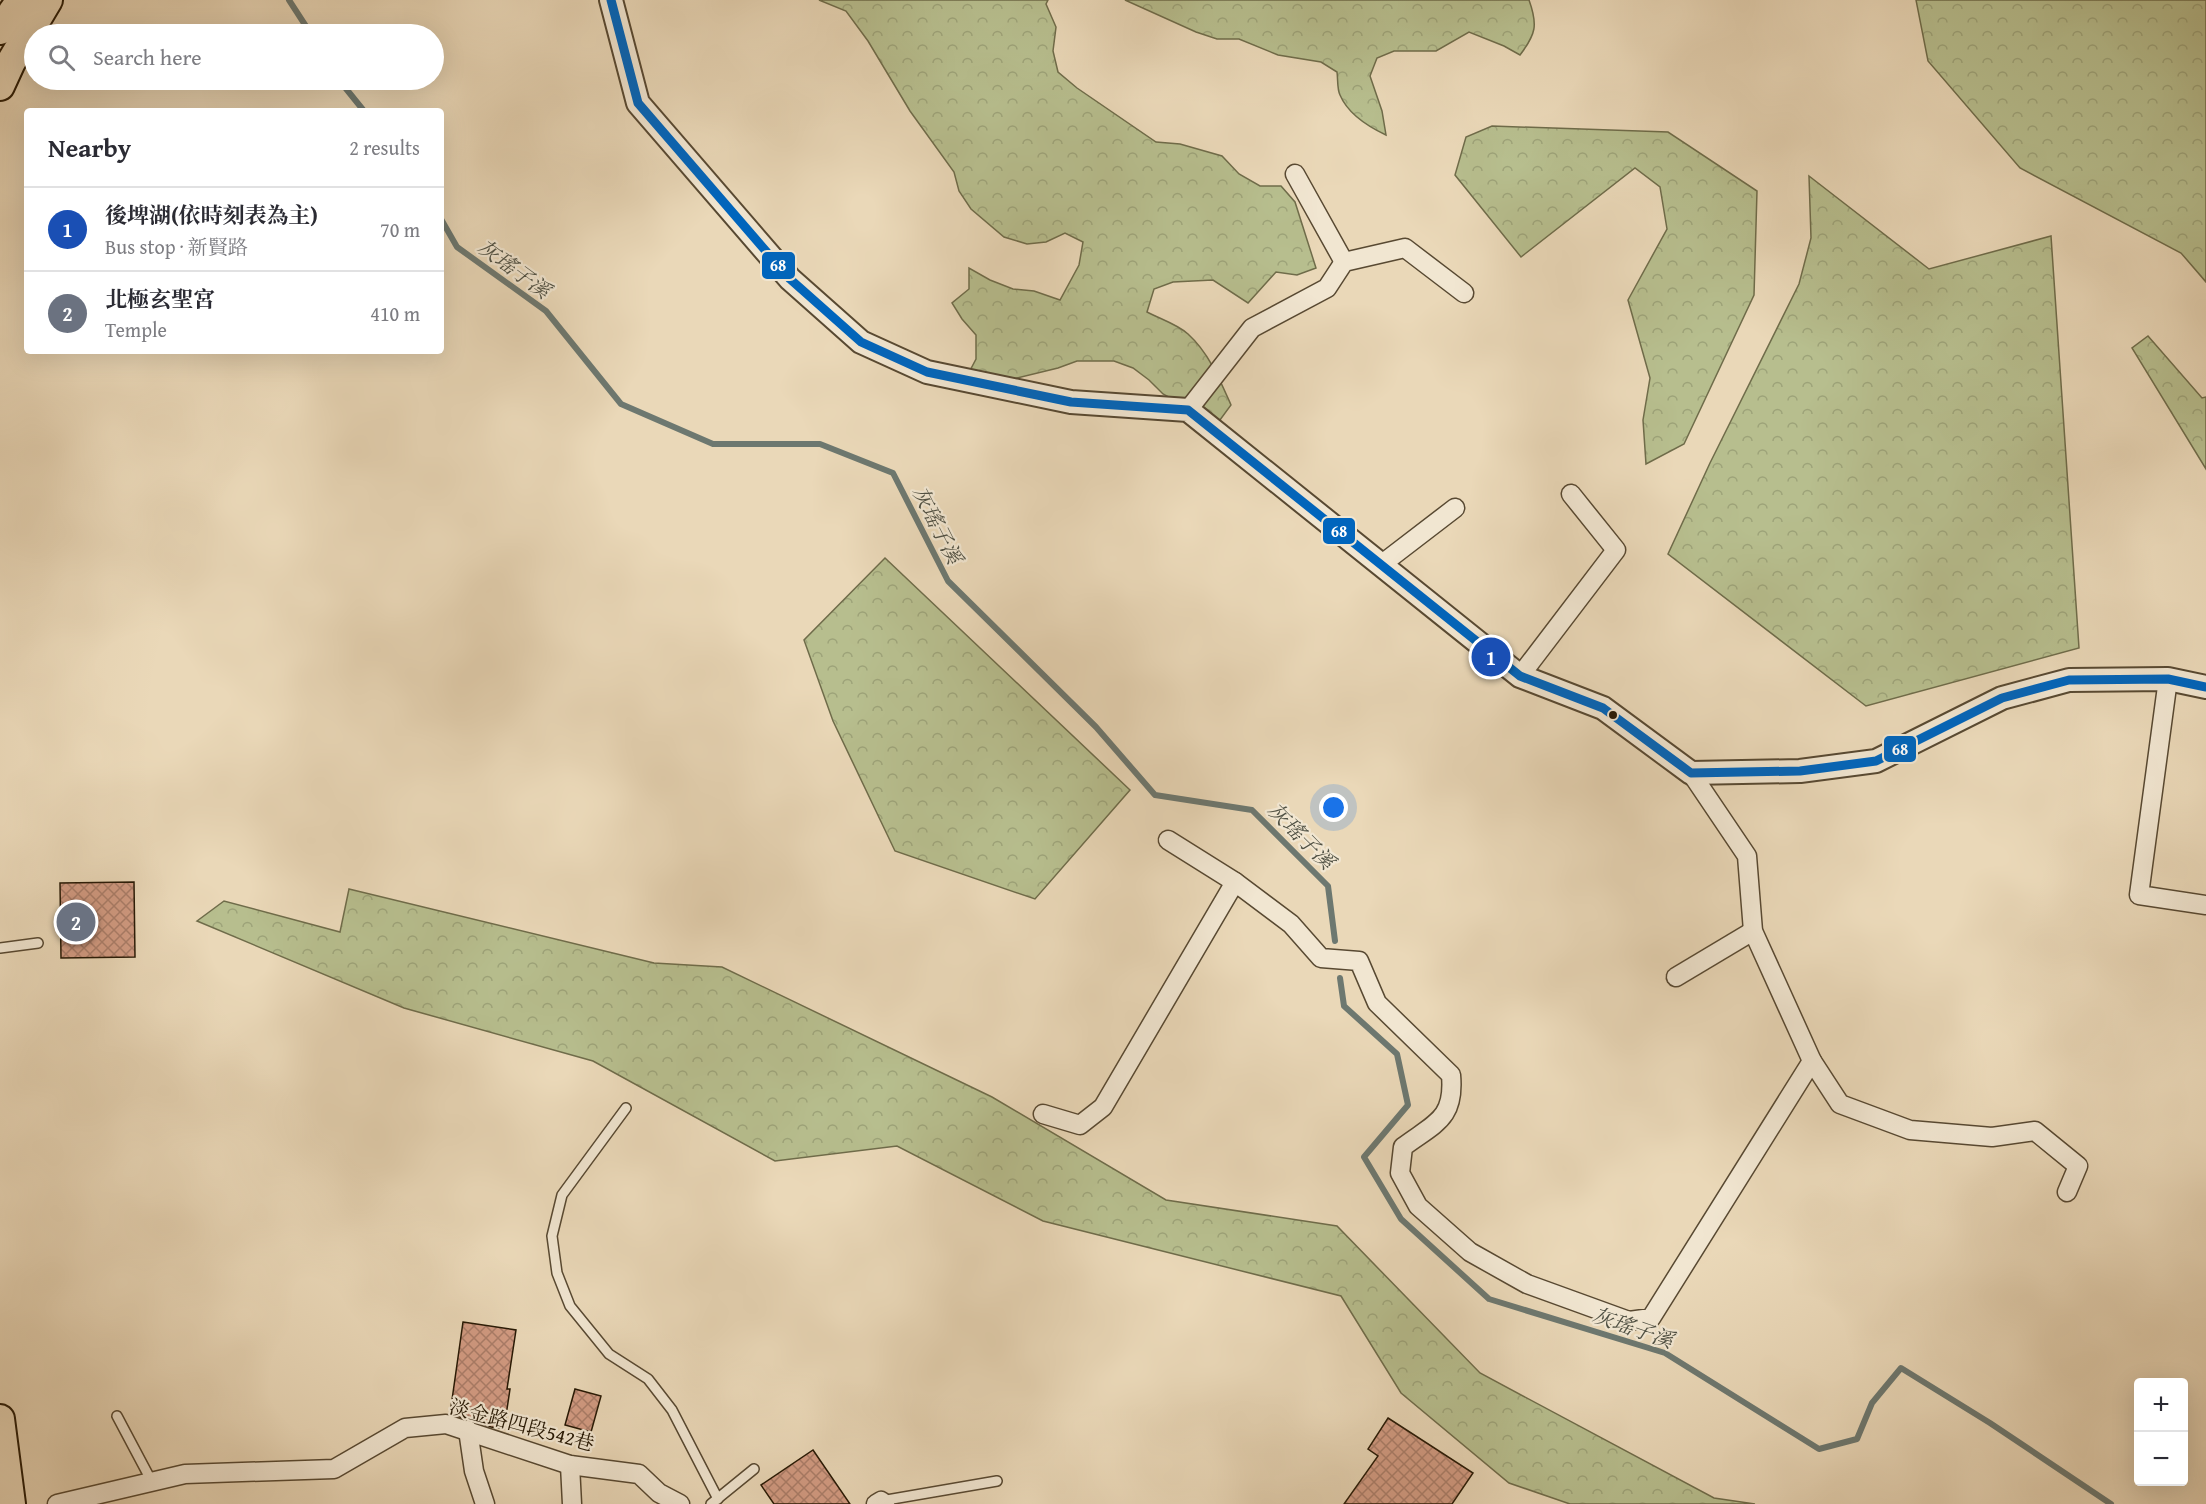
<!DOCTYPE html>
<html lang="en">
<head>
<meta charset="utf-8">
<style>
	body { margin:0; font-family:"Gentium Book Plus","Noto Serif TC",serif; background:#f2f2f3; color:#2b2b33 }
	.controls { position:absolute; right:18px; bottom:18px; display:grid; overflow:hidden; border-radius:6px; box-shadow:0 6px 24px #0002 }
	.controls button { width:54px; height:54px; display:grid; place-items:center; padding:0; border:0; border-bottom:2px solid #e1e1e2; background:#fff; color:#2b2b33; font:30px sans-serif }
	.you { position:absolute; left:1334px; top:808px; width:21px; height:21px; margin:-15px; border:4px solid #fff; border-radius:50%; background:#1a73e8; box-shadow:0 0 0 9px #1a73e833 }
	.badge { display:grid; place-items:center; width:39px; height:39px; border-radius:50%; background:#0f766e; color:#fff; font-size:20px; font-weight:700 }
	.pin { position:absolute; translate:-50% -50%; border:3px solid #fff; box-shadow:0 2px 6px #0006 }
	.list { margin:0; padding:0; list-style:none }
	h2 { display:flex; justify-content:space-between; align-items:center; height:78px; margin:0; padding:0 24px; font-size:26px }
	h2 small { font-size:20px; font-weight:400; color:#7c7c81 }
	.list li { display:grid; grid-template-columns:39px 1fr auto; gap:18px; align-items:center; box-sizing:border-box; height:84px; padding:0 24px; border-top:2px solid #e1e1e2 }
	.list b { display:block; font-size:22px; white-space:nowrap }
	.list p { margin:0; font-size:20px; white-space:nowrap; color:#7c7c81 }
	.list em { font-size:20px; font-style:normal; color:#7c7c81 }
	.icon { flex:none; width:33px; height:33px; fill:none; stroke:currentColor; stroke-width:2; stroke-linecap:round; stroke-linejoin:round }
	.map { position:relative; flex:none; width:2206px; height:1504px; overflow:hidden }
	.search { position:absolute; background:#fff; box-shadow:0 6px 24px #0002; left:24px; top:24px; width:420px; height:66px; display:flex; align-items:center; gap:15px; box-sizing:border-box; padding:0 21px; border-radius:33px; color:#7c7c81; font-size:22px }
	.panel { position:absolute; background:#fff; box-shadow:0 6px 24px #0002; left:24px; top:108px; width:420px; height:246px; border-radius:6px }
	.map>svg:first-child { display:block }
	.forest { fill:url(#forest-crowns); stroke:#6f6c4a; stroke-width:1.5 }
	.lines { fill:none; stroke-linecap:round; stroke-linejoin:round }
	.stream { stroke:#6d7870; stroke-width:6 }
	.building { fill:url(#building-cross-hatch); stroke:#271905; stroke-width:1.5 }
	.service-casing { stroke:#584932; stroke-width:12 }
	.minor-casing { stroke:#584932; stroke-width:21 }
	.tertiary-casing { stroke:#584932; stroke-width:26 }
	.primary-casing { stroke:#271905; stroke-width:32 }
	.service { stroke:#f1e6d1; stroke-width:9 }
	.minor { stroke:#f1e6d1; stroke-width:18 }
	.tertiary { stroke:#f1e6d1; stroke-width:22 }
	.primary { stroke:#ead8b8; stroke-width:28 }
	.bus-1-casing { stroke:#f1e6d1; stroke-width:14 }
	.bus-1 { stroke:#0065bd; stroke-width:9 }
	.bus-dot { fill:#271905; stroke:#f1e6d1; stroke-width:2 }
	.labels { text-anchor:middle; stroke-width:4.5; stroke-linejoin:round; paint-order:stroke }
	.street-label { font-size:20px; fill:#271905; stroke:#f1e6d1 }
	.water-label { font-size:21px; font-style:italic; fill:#505144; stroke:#f1e6d1 }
	.line-badge { stroke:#f1e6d1; stroke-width:2 }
	.badge-label { font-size:16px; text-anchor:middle; font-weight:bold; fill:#fff }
</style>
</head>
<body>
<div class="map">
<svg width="2206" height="1504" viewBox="0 0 2206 1504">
	<defs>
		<pattern id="forest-crowns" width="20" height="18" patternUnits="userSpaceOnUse" patternTransform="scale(1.5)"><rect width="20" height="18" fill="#b7be8e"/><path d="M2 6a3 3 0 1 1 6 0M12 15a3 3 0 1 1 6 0" fill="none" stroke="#9da379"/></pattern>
		<pattern id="building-cross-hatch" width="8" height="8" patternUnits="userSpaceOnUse" patternTransform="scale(1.5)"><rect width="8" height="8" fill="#d39c84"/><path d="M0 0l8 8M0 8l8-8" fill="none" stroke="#ab7e6a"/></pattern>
	</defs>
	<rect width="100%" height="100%" fill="#ead8b8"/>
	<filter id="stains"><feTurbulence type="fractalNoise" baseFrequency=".00333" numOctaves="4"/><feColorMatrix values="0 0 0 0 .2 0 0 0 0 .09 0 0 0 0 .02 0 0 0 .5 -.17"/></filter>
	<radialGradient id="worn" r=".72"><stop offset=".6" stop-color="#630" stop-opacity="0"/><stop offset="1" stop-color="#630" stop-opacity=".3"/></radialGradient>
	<g class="forest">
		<path d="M 819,0 L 1048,0 L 1046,4 L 1056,27 L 1053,51 L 1058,72 L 1077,88 L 1156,142 L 1180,144 L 1222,156 L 1239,174 L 1260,186 L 1281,186 L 1295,202 L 1316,268 L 1297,275 L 1276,272 L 1248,303 L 1213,280 L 1173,282 L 1154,289 L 1147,312 C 1160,319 1177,324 1188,334 C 1209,353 1220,380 1231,405 L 1217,424 L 1163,394 L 1149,380 L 1133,368 L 1114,361 L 1077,361 L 1058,368 L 1009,380 L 966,378 L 976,359 L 976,335 L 962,319 L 952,303 L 969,289 L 969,268 L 990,280 L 1013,289 L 1034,291 L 1060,300 L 1079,265 L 1083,242 L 1065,233 L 1046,242 L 1027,244 L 1004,237 L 971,209 L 959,191 L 954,172 L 910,111 L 868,41 L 846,11 Z"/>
		<path d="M 1125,0 L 1529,0 C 1538,25 1536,34 1520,55 L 1504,46 L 1469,32 L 1436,51 L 1394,51 L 1377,58 L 1370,76 L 1382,111 L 1386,135 C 1369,127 1348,114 1340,95 C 1337,89 1338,79 1337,72 L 1321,62 L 1278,55 L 1239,39 L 1217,39 L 1196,32 Z"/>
		<polygon points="1916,0 2206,0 2206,282 2181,253 2020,168 1928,61"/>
		<polygon points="1492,126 1668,132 1757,191 1754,295 1684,444 1646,464 1643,420 1650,378 1628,300 1667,229 1660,187 1635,168 1521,257 1455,175 1466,137"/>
		<polygon points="1809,176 1929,269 2051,236 2079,648 1866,706 1668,554 1710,463 1799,284 1811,238"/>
		<polygon points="2148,336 2202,398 2206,397 2206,469 2132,348"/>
		<polygon points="885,558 1130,790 1035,899 895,851 833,721 804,640"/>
		<polygon points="349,889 654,963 722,967 992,1097 1166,1200 1337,1226 1480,1373 1714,1498 1755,1504 1570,1504 1509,1483 1401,1393 1341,1296 1043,1221 897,1146 775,1161 593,1061 404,1008 197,921 224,901 340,932"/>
	</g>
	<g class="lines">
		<g class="stream">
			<polyline points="289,0 311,34"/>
			<polyline points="339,80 364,111"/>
			<polyline points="441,219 457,247 546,311 621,404 713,444 820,444 893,473 948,581 1096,727 1155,795 1252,810 1328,886 1335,941"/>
			<polyline points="1340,978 1344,1006 1397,1054 1408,1105 1364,1157 1401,1219 1489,1299 1665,1353 1819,1449 1857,1439 1872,1403 1901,1368 1990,1423 2111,1504"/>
		</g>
	</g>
	<g class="building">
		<polygon points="134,882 135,957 61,958 60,883"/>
		<polygon points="463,1322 516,1330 507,1389 510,1389 504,1429 491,1427 450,1414"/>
		<polygon points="575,1389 601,1396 591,1432 565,1425"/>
		<polygon points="1388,1418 1473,1473 1452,1504 1344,1504 1378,1456 1368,1449"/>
		<polygon points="813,1450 850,1504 774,1504 761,1485"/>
	</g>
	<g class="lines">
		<defs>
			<g id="service">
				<polyline points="0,948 38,943"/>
				<polyline points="626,1108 562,1195 552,1236 557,1273 570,1306 609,1354 648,1379 672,1410 718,1499"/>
				<polyline points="117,1416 152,1482"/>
				<polyline points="881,1501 997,1481"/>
				<polyline points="711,1504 754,1469"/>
			</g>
			<g id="minor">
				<polyline points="1295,174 1344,262"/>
				<polyline points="1188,410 1252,328 1327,288 1344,262 1405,248 1464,293"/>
				<polyline points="1382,564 1455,508"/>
				<polyline points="1520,676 1616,550 1571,494"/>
				<polyline points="2168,679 2139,895 2206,905"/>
				<polyline points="1168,840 1235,882"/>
				<polyline points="1676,977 1753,931"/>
				<polyline points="1812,1061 1840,1104 1910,1130 1992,1137 2035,1131 2078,1166 2067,1192"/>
				<path d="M 1043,1114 L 1080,1125 L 1103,1107 L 1235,882 L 1291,924 L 1321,958 L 1359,961 L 1377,1003 L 1451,1075 C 1455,1119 1435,1123 1403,1147 L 1400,1173 L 1418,1206 L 1470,1252 L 1527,1284 L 1629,1321 L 1651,1318 L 1812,1061 L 1753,931 L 1747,856 L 1691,773"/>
				<polyline points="468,1430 474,1471 485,1504"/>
				<polyline points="570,1465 572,1504"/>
				<polyline points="57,1504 185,1474 334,1469 405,1428 446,1424 570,1465 639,1474 659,1493 680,1504"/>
				<polyline points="876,1504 881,1501 885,1504"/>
			</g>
			<polyline id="tertiary" points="611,0 638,103 790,279 861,342 927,372 1071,402 1188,410 1520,676 1603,708 1691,773 1800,771 1876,761 2002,698 2069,680 2168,679 2206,687"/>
			<g id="primary">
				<polyline points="0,30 21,0"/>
				<polyline points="0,86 11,62 48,0"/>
				<polyline points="0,1419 11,1504"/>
			</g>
		</defs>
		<use href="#service" class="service-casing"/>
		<use href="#minor" class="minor-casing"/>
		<use href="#tertiary" class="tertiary-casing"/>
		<use href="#primary" class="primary-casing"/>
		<use href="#service" class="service"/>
		<use href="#minor" class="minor"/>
		<use href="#tertiary" class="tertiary"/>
		<use href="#primary" class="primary"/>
		<defs>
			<polyline id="bus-1" points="611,0 638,103 790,279 861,342 927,372 1071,402 1188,410 1520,676 1603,708 1691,773 1800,771 1876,761 2002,698 2069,680 2168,679 2206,687"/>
		</defs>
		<use href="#bus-1" class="bus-1-casing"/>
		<use href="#bus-1" class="bus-1"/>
	</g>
	<circle class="bus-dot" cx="1613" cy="715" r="5"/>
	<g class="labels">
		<g class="street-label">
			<text transform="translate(522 1425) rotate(15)" y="7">淡金路四段542巷</text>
		</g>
		<g class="water-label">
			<text transform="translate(514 269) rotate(36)" y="7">灰瑤子溪</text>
			<text transform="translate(937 525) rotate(63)" y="7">灰瑤子溪</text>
			<text transform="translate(1301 836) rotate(45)" y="7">灰瑤子溪</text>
			<text transform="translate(1633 1328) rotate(19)" y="7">灰瑤子溪</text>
		</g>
	</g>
	<g class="line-badge">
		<rect x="761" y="251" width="35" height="29" rx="6" fill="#0065bd"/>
		<rect x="1322" y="517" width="34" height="28" rx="6" fill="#0065bd"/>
		<rect x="1883" y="735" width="34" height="28" rx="6" fill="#0065bd"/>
	</g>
	<g class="badge-label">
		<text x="778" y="271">68</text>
		<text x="1339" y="537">68</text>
		<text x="1900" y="755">68</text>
	</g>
	<rect width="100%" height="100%" filter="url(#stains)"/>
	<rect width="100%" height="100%" fill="url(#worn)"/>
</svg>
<div class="controls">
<button>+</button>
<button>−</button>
</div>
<div class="you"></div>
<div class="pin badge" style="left:1491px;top:657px;background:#1a4fb4">1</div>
<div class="pin badge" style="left:76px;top:922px;background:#6b7280">2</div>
<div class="search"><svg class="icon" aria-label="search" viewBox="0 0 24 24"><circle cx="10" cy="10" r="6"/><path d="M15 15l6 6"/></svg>Search here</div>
<section class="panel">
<h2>Nearby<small>2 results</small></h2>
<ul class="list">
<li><span class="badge" style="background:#1a4fb4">1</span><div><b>後埤湖(依時刻表為主)</b><p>Bus stop · 新賢路</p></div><em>70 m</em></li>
<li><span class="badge" style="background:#6b7280">2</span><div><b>北極玄聖宮</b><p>Temple</p></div><em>410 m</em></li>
</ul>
</section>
</div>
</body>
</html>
